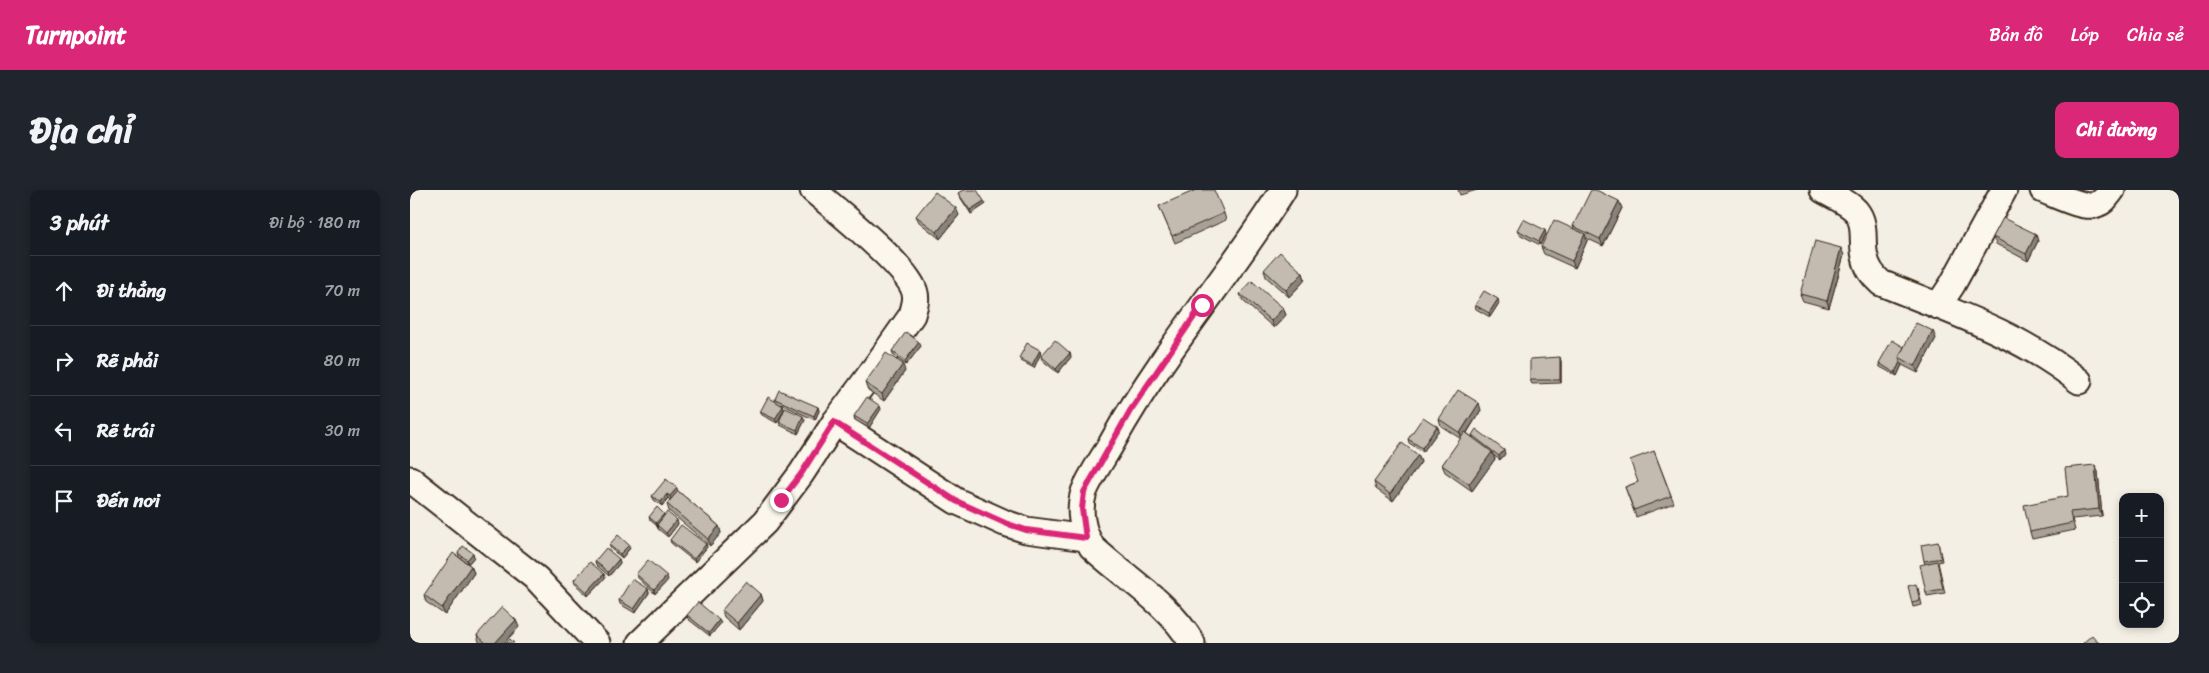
<!DOCTYPE html>
<html lang="vi">
<head>
<meta charset="utf-8">
<style>
	body { margin:0; font-family:Sriracha,sans-serif; background:#20242c; color:#f1f3f6 }
	.controls { position:absolute; right:15px; bottom:15px; display:grid; overflow:hidden; border-radius:10px; box-shadow:0 2px 8px #0003 }
	.controls button { width:45px; height:45px; display:grid; place-items:center; padding:0; border:0; border-bottom:1px solid #363941; background:#171b24; color:#f1f3f6; font:25px sans-serif }
	.stop { position:absolute; width:15px; height:15px; margin:-11px; border:4px solid #db2777; border-radius:50%; background:#fff }
	.stop.end { background:#db2777; border-color:#fff; box-shadow:0 1px 5px #0008 }
	.list { margin:0; padding:0; list-style:none }
	h2 { display:flex; justify-content:space-between; align-items:center; height:65px; margin:0; padding:0 20px; font-size:21px }
	h2 small { font-size:16px; font-weight:400; color:#9ea1a6 }
	.list li { display:grid; grid-template-columns:32px 1fr auto; gap:15px; align-items:center; box-sizing:border-box; height:70px; padding:0 20px; border-top:1px solid #363941 }
	.list b { display:block; font-size:19px; white-space:nowrap }
	.list em { font-size:16px; font-style:normal; color:#9ea1a6 }
	.icon { flex:none; width:28px; height:28px; fill:none; stroke:currentColor; stroke-width:2; stroke-linecap:round; stroke-linejoin:round }
	.map { position:relative; flex:none; width:1769px; height:453px; overflow:hidden; border-radius:10px }
	header { display:flex; align-items:center; gap:30px; box-sizing:border-box; height:70px; padding:0 25px; background:#db2777; color:#fff }
	header strong { font-size:24px }
	nav { display:flex; gap:28px; margin-inline-start:auto; font-size:18px }
	.intro { display:flex; align-items:center; justify-content:space-between; box-sizing:border-box; height:120px; padding:0 30px }
	h1 { margin:0; font-size:35px }
	.button { padding:12px 22px; border-radius:10px; background:#db2777; color:#fff; font-size:18px; font-weight:700 }
	main { display:flex; gap:30px; padding:0 30px }
	aside { flex:1; background:#171b24; border-radius:10px; box-shadow:0 2px 8px #0003 }
	.map>svg:first-child { display:block }
	.lines { fill:none; stroke-linecap:round; stroke-linejoin:round }
	.minor-casing { stroke:#3b2a1e; stroke-width:29 }
	.minor { stroke:#fbf7ec; stroke-width:25 }
	.wall { fill:#a8a197; stroke:#3b2a1e }
	.shaded-wall { fill:#88837b; stroke:#3b2a1e }
	.building { fill:#c3bbb0; stroke:#3b2a1e }
	.route { stroke:#db2777; stroke-width:6 }
</style>
</head>
<body>
<header>
<strong>Turnpoint</strong>
<nav><a>Bản đồ</a><a>Lớp</a><a>Chia sẻ</a></nav>
</header>
<div class="intro"><h1>Địa chỉ</h1><a class="button">Chỉ đường</a></div>
<main>
<aside>
<h2>3 phút<small>Đi bộ · 180 m</small></h2>
<ul class="list">
<li><svg class="icon" aria-label="ahead" viewBox="0 0 24 24"><path d="M12 20V5M6 11l6-6 6 6"/></svg><div><b>Đi thẳng</b></div><em>70 m</em></li>
<li><svg class="icon" aria-label="right" viewBox="0 0 24 24"><path d="M7 20v-9h11M14 6l5 5-5 5"/></svg><div><b>Rẽ phải</b></div><em>80 m</em></li>
<li><svg class="icon" aria-label="left" viewBox="0 0 24 24"><path d="M17 20v-9H6M10 6l-5 5 5 5"/></svg><div><b>Rẽ trái</b></div><em>30 m</em></li>
<li><svg class="icon" aria-label="arrive" viewBox="0 0 24 24"><path d="M6 21V4h12l-3 4 3 4H6"/></svg><div><b>Đến nơi</b></div></li>
</ul>
</aside>
<div class="map">
<svg width="1769" height="453" viewBox="0 0 1769 453">
	<rect width="100%" height="100%" fill="#f3efe4"/>
	<filter id="ink" filterUnits="userSpaceOnUse"><feTurbulence type="fractalNoise" baseFrequency=".02" numOctaves="2"/><feDisplacementMap in="SourceGraphic" scale="10" xChannelSelector="R" yChannelSelector="G"/><feConvolveMatrix kernelMatrix="1 2 1 2 8 2 1 2 1" color-interpolation-filters="sRGB"/></filter>
	<g filter="url(#ink)">
		<g class="lines">
			<defs>
				<g id="minor">
					<path d="M 1413,0 C 1423,6 1438,12 1446,21 C 1457,34 1451,52 1455,67 C 1457,78 1463,86 1471,93 C 1540,121 1610,144 1669,191"/>
					<path d="M 1633,0 C 1646,5 1675,20 1687,14 C 1694,12 1697,6 1702,0"/>
					<polyline points="1528,116 1542,95 1594,0"/>
					<polyline points="425,232 546,311 595,333 616,340 676,348"/>
					<polyline points="0,289 127,389 187,453"/>
					<path d="M 230,453 L 355,332 L 391,284 L 425,232 L 459,186 L 502,125 C 504,117 507,111 505,103 C 500,78 425,19 403,0"/>
					<path d="M 782,453 C 759,413 715,388 682,357 C 672,341 668,320 674,302 C 681,284 695,266 704,249 C 753,161 820,85 873,0"/>
				</g>
			</defs>
			<use href="#minor" class="minor-casing"/>
			<use href="#minor" class="minor"/>
		</g>
		<g class="wall">
			<polygon points="1048,0 1067,0 1050,5"/>
			<polygon points="548,3 576,14 561,24 550,7"/>
			<polygon points="749,16 814,23 816,30 765,53"/>
			<polygon points="1212,18 1193,56 1176,48 1177,51 1165,78 1134,64 1131,57 1164,40 1163,36"/>
			<polygon points="549,25 530,49 509,32 506,26"/>
			<polygon points="1107,40 1136,44 1130,55 1109,44"/>
			<polygon points="1583,47 1628,51 1618,71 1586,54"/>
			<polygon points="1434,65 1419,118 1393,111 1390,104"/>
			<polygon points="854,80 893,83 895,90 879,107 856,87"/>
			<polygon points="830,104 873,118 876,125 864,138 833,111"/>
			<polygon points="1089,113 1080,127 1066,119 1065,115"/>
			<polygon points="1526,148 1508,183 1492,175 1487,186 1470,177 1469,173 1494,157"/>
			<polygon points="511,156 496,175 483,165 482,161"/>
			<polygon points="630,160 631,163 624,178 611,171 609,168"/>
			<polygon points="660,163 661,167 648,183 632,170 631,166"/>
			<polygon points="1151,171 1151,193 1122,194 1120,190"/>
			<polygon points="495,181 474,211 458,200 455,193"/>
			<polygon points="365,209 408,217 409,221 405,230 371,214 373,216 374,219 367,233 352,225 350,222 366,212"/>
			<polygon points="471,219 459,238 445,230 444,226"/>
			<polygon points="1071,220 1057,243 1063,248 1062,245 1095,264 1090,270 1083,265 1085,269 1062,301 1035,282 1032,275 1051,249 1031,236 1029,229"/>
			<polygon points="395,230 388,244 370,235 369,232"/>
			<polygon points="1027,236 1029,240 1013,262 999,253 998,249"/>
			<polygon points="1244,261 1264,313 1226,327 1215,297 1228,292"/>
			<polygon points="1008,265 1011,272 983,311 966,299 964,292"/>
			<polygon points="1685,275 1688,282 1692,326 1662,329 1665,340 1622,349 1620,342 1658,306"/>
			<polygon points="268,301 309,336 311,343 300,356 259,321 257,314 260,310 258,308 252,316 244,310 242,306"/>
			<polygon points="255,326 268,334 258,347 248,339 247,336 240,330 239,327"/>
			<polygon points="260,350 296,354 297,357 285,372 261,353"/>
			<polygon points="1528,352 1532,371 1528,372 1535,403 1517,406 1516,402 1515,374 1514,371"/>
			<polygon points="199,355 220,358 212,368 201,359"/>
			<polygon points="48,363 63,363 64,367 58,374 61,376 64,383 35,425 16,412 14,405 57,373 49,367"/>
			<polygon points="209,369 210,373 199,386 186,375 185,371"/>
			<polygon points="194,384 195,388 178,406 165,394 164,390"/>
			<polygon points="226,384 258,390 245,404 227,387"/>
			<polygon points="1508,398 1512,415 1503,417 1502,413"/>
			<polygon points="238,399 239,403 225,423 210,414 209,410"/>
			<polygon points="351,404 353,411 329,440 314,427 312,420"/>
			<polygon points="277,425 311,433 300,446 278,429"/>
			<polygon points="109,437 94,453 71,453 69,452 67,445"/>
		</g>
		<g class="shaded-wall">
			<polygon points="574,11 576,14 561,24 560,20"/>
			<polygon points="1209,11 1212,18 1193,56 1190,49"/>
			<polygon points="546,18 549,25 530,49 527,42"/>
			<polygon points="1135,40 1136,44 1130,55 1129,51"/>
			<polygon points="1175,44 1177,51 1165,78 1162,71"/>
			<polygon points="1626,44 1628,51 1618,71 1616,64"/>
			<polygon points="1431,58 1434,65 1419,118 1417,111"/>
			<polygon points="893,83 895,90 879,107 876,100"/>
			<polygon points="1088,109 1089,113 1080,127 1079,123"/>
			<polygon points="873,118 876,125 864,138 861,131"/>
			<polygon points="1523,141 1526,148 1508,183 1505,176"/>
			<polygon points="509,152 511,156 496,175 495,171"/>
			<polygon points="630,160 631,163 624,178 622,175"/>
			<polygon points="660,163 661,167 648,183 646,179"/>
			<polygon points="1150,167 1151,171 1151,193 1150,190"/>
			<polygon points="1490,172 1492,175 1487,186 1485,183"/>
			<polygon points="493,174 495,181 474,211 472,204"/>
			<polygon points="1069,213 1071,220 1052,250 1050,243"/>
			<polygon points="373,216 374,219 367,233 365,229"/>
			<polygon points="470,216 471,219 459,238 457,234"/>
			<polygon points="408,217 409,221 405,230 404,226"/>
			<polygon points="393,226 395,230 388,244 387,240"/>
			<polygon points="1027,236 1029,240 1013,262 1012,258"/>
			<polygon points="1094,260 1095,264 1090,270 1089,266"/>
			<polygon points="1082,262 1085,269 1062,301 1059,294"/>
			<polygon points="1008,265 1011,272 983,311 980,304"/>
			<polygon points="1685,275 1688,282 1692,326 1689,319"/>
			<polygon points="267,298 268,302 261,310 260,306"/>
			<polygon points="257,304 258,308 252,316 251,312"/>
			<polygon points="254,324 255,327 247,337 246,333"/>
			<polygon points="267,330 268,334 258,347 256,343"/>
			<polygon points="309,336 311,343 300,356 298,349"/>
			<polygon points="296,354 297,357 285,372 284,369"/>
			<polygon points="219,355 220,358 212,368 210,364"/>
			<polygon points="63,363 64,367 58,374 57,370"/>
			<polygon points="209,369 210,373 199,386 198,382"/>
			<polygon points="61,376 64,383 35,425 32,418"/>
			<polygon points="194,384 195,388 178,406 177,402"/>
			<polygon points="257,386 258,390 245,404 244,400"/>
			<polygon points="238,399 239,403 225,423 224,419"/>
			<polygon points="351,404 353,411 329,440 327,433"/>
			<polygon points="106,430 109,437 94,453 85,453"/>
			<polygon points="309,430 311,433 300,446 299,443"/>
		</g>
		<g class="building">
			<polygon points="553,0 567,0 574,11 560,20 548,3"/>
			<polygon points="786,0 804,0 814,23 762,46 749,16"/>
			<polygon points="1181,0 1186,0 1209,11 1190,49 1163,36"/>
			<polygon points="525,2 546,18 527,42 506,26"/>
			<polygon points="1593,28 1626,44 1616,64 1583,47"/>
			<polygon points="1113,29 1135,40 1129,51 1107,40"/>
			<polygon points="1144,30 1175,44 1162,71 1131,57"/>
			<polygon points="1405,51 1431,58 1417,111 1390,104"/>
			<polygon points="870,62 893,83 876,100 854,80"/>
			<polygon points="842,91 873,118 861,131 830,104"/>
			<polygon points="1074,101 1088,109 1079,123 1065,115"/>
			<polygon points="1506,133 1523,141 1505,176 1489,167"/>
			<polygon points="496,142 509,152 495,171 482,161"/>
			<polygon points="645,150 660,163 646,179 631,166"/>
			<polygon points="1482,150 1494,157 1489,167 1490,172 1485,183 1469,173"/>
			<polygon points="617,153 630,160 622,175 609,168"/>
			<polygon points="476,163 493,174 472,204 455,193"/>
			<polygon points="1150,167 1150,190 1120,190 1120,169"/>
			<polygon points="369,200 408,217 404,226 365,209"/>
			<polygon points="1048,200 1069,213 1050,243 1029,229"/>
			<polygon points="358,207 373,216 365,229 350,222"/>
			<polygon points="457,207 470,216 457,234 444,226"/>
			<polygon points="375,218 393,226 387,240 369,232"/>
			<polygon points="1013,227 1027,236 1012,258 998,249"/>
			<polygon points="1066,239 1094,260 1089,266 1062,245"/>
			<polygon points="1055,242 1082,262 1059,294 1032,275"/>
			<polygon points="992,253 1008,265 980,304 964,292"/>
			<polygon points="1244,261 1261,306 1224,320 1215,297 1228,292 1220,270"/>
			<polygon points="1685,275 1689,319 1660,322 1662,333 1620,342 1614,315 1658,306 1655,278"/>
			<polygon points="256,289 267,298 260,306 257,304 251,312 242,306"/>
			<polygon points="268,301 309,336 298,349 257,314"/>
			<polygon points="247,317 254,324 246,333 239,327"/>
			<polygon points="257,322 267,330 256,343 247,335"/>
			<polygon points="271,335 296,354 284,369 260,350"/>
			<polygon points="208,345 219,355 210,364 199,355"/>
			<polygon points="1528,352 1531,368 1514,371 1511,355"/>
			<polygon points="53,356 63,363 57,370 48,363"/>
			<polygon points="196,358 209,369 198,382 185,371"/>
			<polygon points="43,363 61,376 32,418 14,405"/>
			<polygon points="238,370 257,386 244,400 226,384"/>
			<polygon points="1527,371 1533,399 1516,402 1510,375"/>
			<polygon points="180,372 194,384 177,402 164,390"/>
			<polygon points="222,389 238,399 224,419 209,410"/>
			<polygon points="336,391 351,404 327,433 312,420"/>
			<polygon points="1506,394 1510,411 1502,413 1498,396"/>
			<polygon points="288,412 309,430 299,443 277,425"/>
			<polygon points="92,417 106,430 85,453 76,453 67,445"/>
			<polygon points="1682,445 1689,453 1673,453"/>
			<polygon points="100,449 104,453 96,453"/>
		</g>
	</g>
	<g class="lines" filter="url(#ink)">
		<polyline class="route" points="371,310 391,284 424,232 546,311 595,333 616,340 676,348 672,319 674,302 720,221 792,115"/>
	</g>
</svg>
<div class="controls">
<button>+</button>
<button>−</button>
<button><svg class="icon" aria-label="locate" viewBox="0 0 24 24"><circle cx="12" cy="12" r="6"/><path d="M12 2v4M12 18v4M2 12h4M18 12h4"/></svg></button>
</div>
<div class="stop" style="left:792px;top:115px"></div>
<div class="stop end" style="left:371px;top:310px"></div>
</div>
</main>
</body>
</html>
